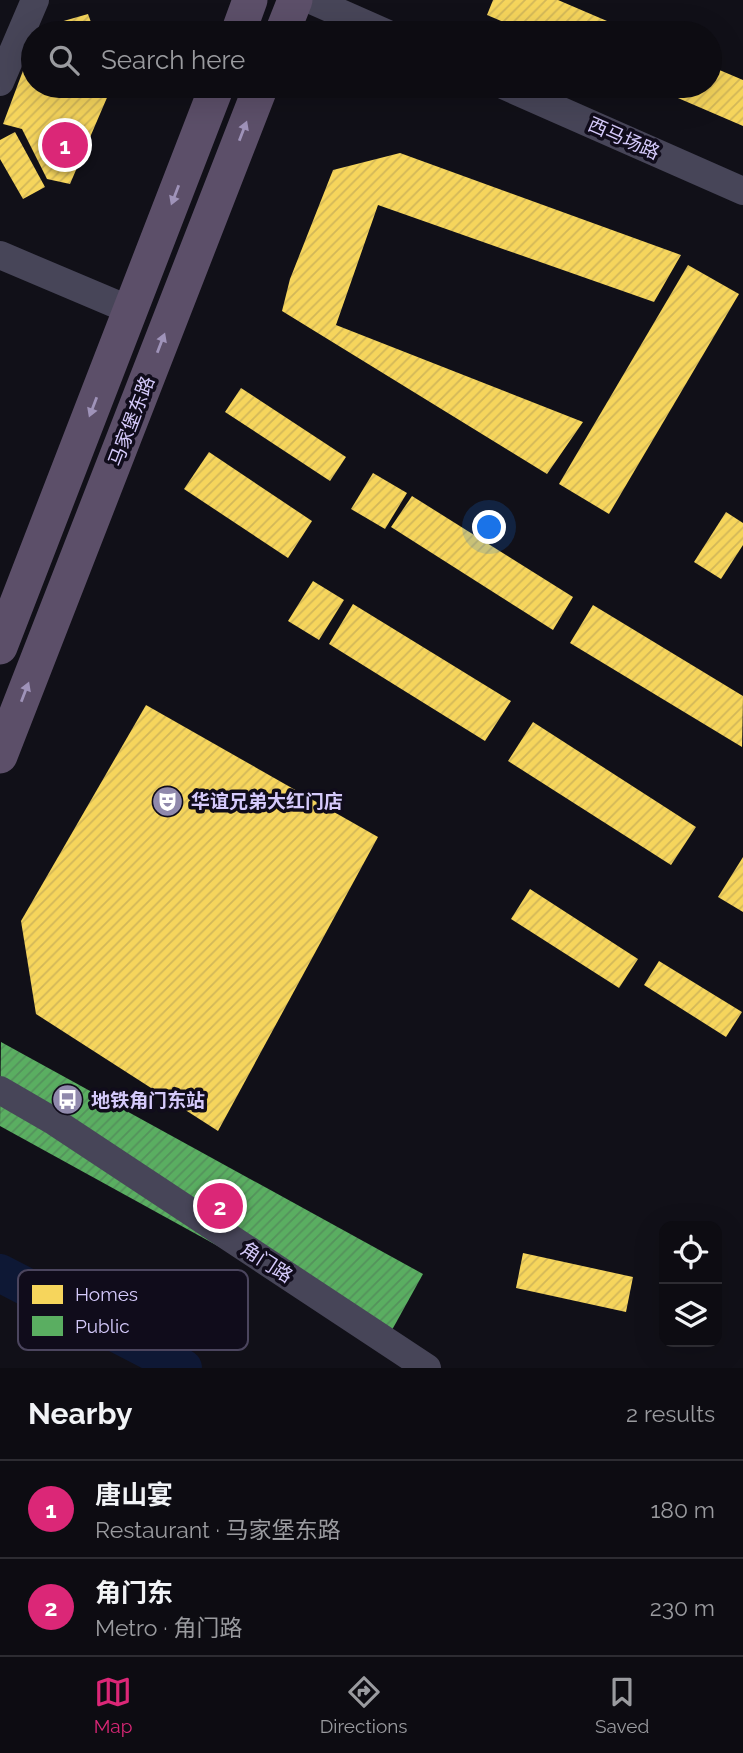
<!DOCTYPE html>
<html lang="en">
<head>
<meta charset="utf-8">
<style>
	body { margin:0; font-family:Raleway,"Noto Sans SC",sans-serif; background:#1b1a20; color:#f1f3f6 }
	.controls { position:absolute; right:21px; bottom:21px; display:grid; overflow:hidden; border-radius:14px; box-shadow:0 7px 28px #0002 }
	.controls button { width:63px; height:63px; display:grid; place-items:center; padding:0; border:0; border-bottom:2px solid #2d2c32; background:#0d0c12; color:#f1f3f6; font:35px sans-serif }
	.you { position:absolute; left:490px; top:528px; width:24px; height:24px; margin:-18px; border:5px solid #fff; border-radius:50%; background:#1a73e8; box-shadow:0 0 0 10px #1a73e833 }
	.badge { display:grid; place-items:center; width:46px; height:46px; border-radius:50%; background:#db2777; color:#fff; font-size:23px; font-weight:700 }
	.pin { position:absolute; translate:-50% -50%; border:4px solid #fff; box-shadow:0 2px 7px #0006 }
	.list { margin:0; padding:0; list-style:none }
	h2 { display:flex; justify-content:space-between; align-items:center; height:91px; margin:0; padding:0 28px; font-size:30px }
	h2 small { font-size:23px; font-weight:400; color:#9a9b9f }
	.list li { display:grid; grid-template-columns:46px 1fr auto; gap:21px; align-items:center; box-sizing:border-box; height:98px; padding:0 28px; border-top:2px solid #2d2c32 }
	.list b { display:block; font-size:26px; white-space:nowrap }
	.list p { margin:0; font-size:23px; white-space:nowrap; color:#9a9b9f }
	.list em { font-size:23px; font-style:normal; color:#9a9b9f }
	.icon { flex:none; width:38px; height:38px; fill:none; stroke:currentColor; stroke-width:2; stroke-linecap:round; stroke-linejoin:round }
	.map { position:relative; flex:none; width:743px; height:1368px; overflow:hidden }
	.search { position:absolute; background:#0d0c12; box-shadow:0 7px 28px #0002; left:21px; right:21px; top:21px; height:77px; display:flex; align-items:center; gap:18px; box-sizing:border-box; padding:0 24px; border-radius:38px; color:#9a9b9f; font-size:26px }
	.sheet { height:287px; background:#0d0c12 }
	nav { display:flex; justify-content:space-around; align-items:center; box-sizing:border-box; height:98px; border-top:2px solid #2d2c32; background:#0d0c12; font-size:19px; color:#9a9b9f }
	nav a { display:grid; justify-items:center; gap:4px }
	nav .on { color:#db2777 }
	.map>svg:first-child { display:block }
	.homes { fill:url(#homes-hatch) }
	.public { fill:url(#public-hatch) }
	.lines { fill:none; stroke-linecap:round; stroke-linejoin:round }
	.river { stroke:#0e1835; stroke-width:38 }
	.minor { stroke:#474558; stroke-width:28 }
	.major { stroke:#5c4f69; stroke-width:35 }
	.oneway { fill:#9f93b9 }
	.labels { text-anchor:middle; stroke-width:7; stroke-linejoin:round; paint-order:stroke }
	.street-label { font-size:19px; fill:#d5cafb; stroke:#100c1b }
	.poi-label { font-size:19px; font-weight:bold; fill:#d5cafb; stroke:#100c1b; text-anchor:start }
	.key { fill:#100c1b; stroke:#4b455e; stroke-width:2 }
	.key-label { font-size:19px; fill:#d5cafb }
</style>
</head>
<body>
<div class="map">
<svg width="743" height="1368" viewBox="0 0 743 1368">
	<defs>
		<pattern id="homes-hatch" width="6" height="6" patternUnits="userSpaceOnUse" patternTransform="scale(1.75)"><rect width="6" height="6" fill="#f6d55c"/><path d="M-1 1l2-2M0 6l6-6M5 7l2-2" fill="none" stroke="#d2b759"/></pattern>
		<pattern id="public-hatch" width="6" height="6" patternUnits="userSpaceOnUse" patternTransform="scale(1.75)"><rect width="6" height="6" fill="#5aae61"/><path d="M-1 1l2-2M0 6l6-6M5 7l2-2" fill="none" stroke="#54925c"/></pattern>
	</defs>
	<rect width="100%" height="100%" fill="#111018"/>
	<g class="homes">
		<polygon points="493,0 558,0 635,33 529,33 487,15"/>
		<polygon points="88,14 95,33 38,33 60,22"/>
		<polygon points="33,44 33,86 112,86 70,184 47,179 22,129 3,124"/>
		<polygon points="710,66 743,80 743,126 650,86 710,86"/>
		<polygon points="15,132 45,187 23,199 0,159 0,140"/>
		<polygon points="400,153 681,255 654,302 378,205 336,325 583,422 547,474 282,311 290,279 333,170"/>
		<polygon points="688,265 739,294 609,514 559,484"/>
		<polygon points="241,388 346,457 330,481 225,412"/>
		<polygon points="209,452 312,521 288,558 184,489"/>
		<polygon points="373,473 407,493 385,529 351,509"/>
		<polygon points="412,496 573,597 553,630 391,527"/>
		<polygon points="726,512 743,523 743,545 721,579 694,562"/>
		<polygon points="313,581 344,600 319,640 288,621"/>
		<polygon points="353,604 511,701 485,741 329,644"/>
		<polygon points="593,605 743,696 742,747 570,643"/>
		<polygon points="146,705 378,837 218,1131 36,1014 21,921"/>
		<polygon points="533,722 696,827 671,865 508,761"/>
		<polygon points="743,857 743,912 718,897"/>
		<polygon points="530,889 638,959 619,988 511,919"/>
		<polygon points="659,961 742,1012 726,1037 644,985"/>
		<polygon points="523,1253 633,1277 626,1312 516,1288"/>
	</g>
	<polygon class="public" points="1,1042 423,1274 387,1339 0,1126"/>
	<g class="lines">
		<polyline class="river" points="0,1273 183,1368"/>
		<g class="minor">
			<polyline points="311,0 386,33"/>
			<polyline points="0,82 35,0"/>
			<polyline points="505,86 743,191"/>
			<polyline points="0,255 130,310"/>
			<polyline points="0,1090 55,1122 427,1368"/>
		</g>
		<g class="major">
			<polyline points="238,33 250,0"/>
			<polyline points="282,33 295,0"/>
			<polyline points="0,647 217,86"/>
			<polyline points="0,756 261,86"/>
		</g>
	</g>
	<defs><path id="oneway-solid" d="M-6-.8H1V-3.2L6.5 0L1 3.2V.8H-6Z" transform="scale(1.75)"/></defs>
	<g class="oneway">
		<use href="#oneway-solid" transform="translate(243 131) rotate(-69)"/>
		<use href="#oneway-solid" transform="translate(175 195) rotate(111)"/>
		<use href="#oneway-solid" transform="translate(161 343) rotate(-69)"/>
		<use href="#oneway-solid" transform="translate(93 407) rotate(111)"/>
		<use href="#oneway-solid" transform="translate(25 692) rotate(-69)"/>
	</g>
	<defs>
		<symbol id="theatre-disc" viewBox="-11 -11 22 22"><circle r="9.5" fill="#9089ac" stroke="#100c1b"/><path d="M-5-5.5Q0-4 5-5.5V0Q5 5 0 6Q-5 5-5 0ZM-3.3-2.5H-1v1.5H-3.3ZM1-2.5H3.3v1.5H1ZM-2.8 1Q0 5.5 2.8 1Z" fill="#fff"/></symbol>
		<symbol id="bus-disc" viewBox="-11 -11 22 22"><circle r="9.5" fill="#9089ac" stroke="#100c1b"/><path d="M-5-6H5V4H4V6H2V4H-2V6H-4V4H-5ZM-3.5-4V0h7V-4ZM-3.5 1.2v1.5H-2V1.2ZM2 1.2v1.5H3.5V1.2Z" fill="#fff"/></symbol>
	</defs>
	<g fill-rule="evenodd">
		<use href="#theatre-disc" x="150" y="784" width="35" height="35"/>
		<use href="#bus-disc" x="50" y="1082" width="35" height="35"/>
	</g>
	<g class="labels">
		<g class="street-label">
			<text transform="translate(624 138) rotate(24)" y="7">西马场路</text>
			<text transform="translate(131 421) rotate(-69)" y="7">马家堡东路</text>
			<text transform="translate(267 1262) rotate(33)" y="7">角门路</text>
		</g>
		<g class="poi-label">
			<text x="191" y="808">华谊兄弟大红门店</text>
			<text x="91" y="1107">地铁角门东站</text>
		</g>
	</g>
	<rect x="18" y="1270" width="230" height="80" rx="10" class="key"/>
	<rect x="32" y="1285" width="31" height="19" fill="#f6d55c"/>
	<rect x="32" y="1316" width="31" height="20" fill="#5aae61"/>
	<g class="key-label">
		<text x="75" y="1301">Homes</text>
		<text x="75" y="1333">Public</text>
	</g>
</svg>
<div class="controls">
<button><svg class="icon" aria-label="locate" viewBox="0 0 24 24"><circle cx="12" cy="12" r="6"/><path d="M12 2v4M12 18v4M2 12h4M18 12h4"/></svg></button>
<button><svg class="icon" aria-label="layers" viewBox="0 0 24 24"><path d="M12 4l9 5-9 5-9-5zM3 14l9 5 9-5"/></svg></button>
</div>
<div class="you"></div>
<div class="pin badge" style="left:65px;top:145px">1</div>
<div class="pin badge" style="left:220px;top:1206px">2</div>
<div class="search"><svg class="icon" aria-label="search" viewBox="0 0 24 24"><circle cx="10" cy="10" r="6"/><path d="M15 15l6 6"/></svg>Search here</div>
</div>
<section class="sheet">
<h2>Nearby<small>2 results</small></h2>
<ul class="list">
<li><span class="badge">1</span><div><b>唐山宴</b><p>Restaurant · 马家堡东路</p></div><em>180 m</em></li>
<li><span class="badge">2</span><div><b>角门东</b><p>Metro · 角门路</p></div><em>230 m</em></li>
</ul>
</section>
<nav>
<a class="on"><svg class="icon" aria-label="map" viewBox="0 0 24 24"><path d="M3 6l6-2 6 2 6-2v14l-6 2-6-2-6 2zM9 4v14M15 6v14"/></svg>Map</a>
<a><svg class="icon" aria-label="directions" viewBox="0 0 24 24"><path d="M12 3l9 9-9 9-9-9zM9 14v-3h6M13 9l2 2-2 2"/></svg>Directions</a>
<a><svg class="icon" aria-label="saved" viewBox="0 0 24 24"><path d="M7 4h10v16l-5-4-5 4z"/></svg>Saved</a>
</nav>
</body>
</html>
